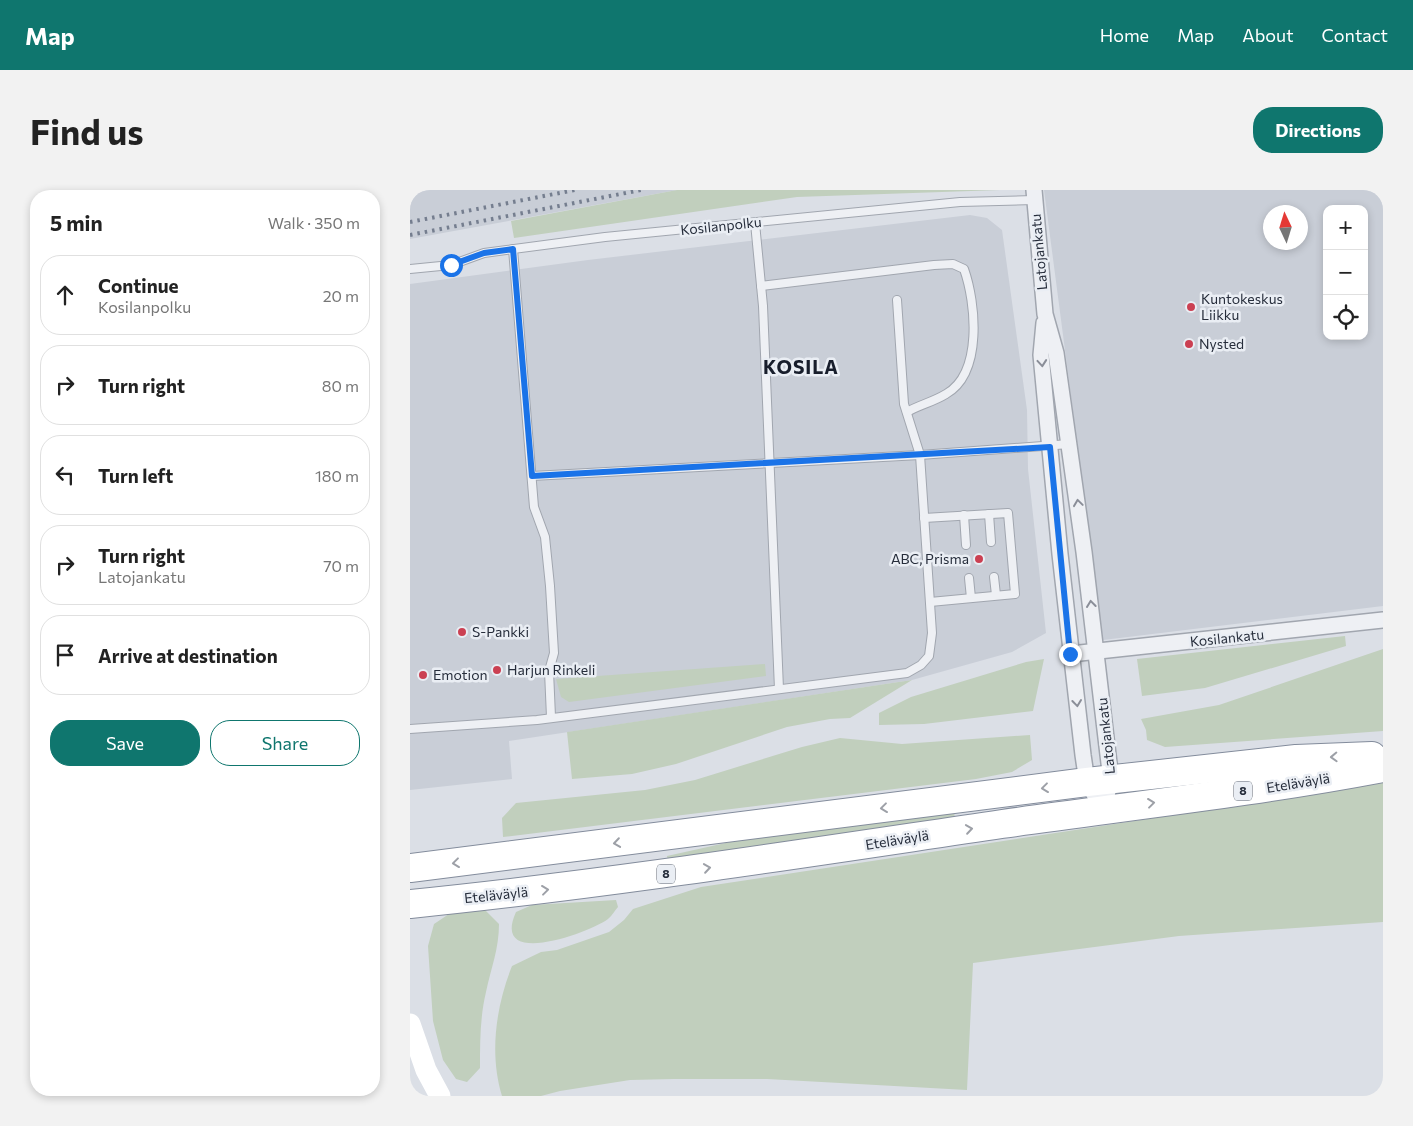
<!DOCTYPE html>
<html lang="en">
<head>
<meta charset="utf-8">
<style>
	body { margin:0; font-family:Commissioner,sans-serif; background:#f2f2f2; color:#222 }
	.controls { position:absolute; right:15px; top:15px; display:grid; overflow:hidden; border-radius:10px; box-shadow:0 2px 8px #0003 }
	.controls button { width:45px; height:45px; display:grid; place-items:center; padding:0; border:0; border-bottom:1px solid #e0e0e0; background:#fff; color:#222; font:25px sans-serif }
	.compass { position:absolute; left:853px; top:15px; width:45px; height:45px; border-radius:50%; background:#fff; box-shadow:0 2px 8px #0003; rotate:356deg }
	.stop { position:absolute; width:15px; height:15px; margin:-11px; border:4px solid #1a73e8; border-radius:50%; background:#fff }
	.stop.end { background:#1a73e8; border-color:#fff; box-shadow:0 1px 5px #0008 }
	.list { margin:0; padding:0; list-style:none }
	h2 { display:flex; justify-content:space-between; align-items:center; height:65px; margin:0; padding:0 20px; font-size:21px }
	h2 small { font-size:16px; font-weight:400; color:#767676 }
	.list li { display:grid; grid-template-columns:32px 1fr auto; gap:15px; align-items:center; box-sizing:border-box; height:80px; margin:0 10px 10px; padding:0 10px; border:1px solid #e0e0e0; border-radius:20px }
	.list b { display:block; font-size:19px; white-space:nowrap }
	.list p { margin:0; font-size:16px; white-space:nowrap; color:#767676 }
	.list em { font-size:16px; font-style:normal; color:#767676 }
	.actions { display:flex; gap:10px; padding:15px 20px }
	.actions a { flex:1; padding:11px 0; border:1px solid #0f766e; border-radius:20px; text-align:center; font-size:18px; color:#0f766e }
	.actions .main { background:#0f766e; color:#fff }
	.icon { flex:none; width:28px; height:28px; fill:none; stroke:currentColor; stroke-width:2; stroke-linecap:round; stroke-linejoin:round }
	.map { position:relative; flex:none; width:973px; height:906px; overflow:hidden; border-radius:20px }
	header { display:flex; align-items:center; gap:30px; box-sizing:border-box; height:70px; padding:0 25px; background:#0f766e; color:#fff }
	header strong { font-size:24px }
	nav { display:flex; gap:28px; margin-inline-start:auto; font-size:18px }
	.intro { display:flex; align-items:center; justify-content:space-between; box-sizing:border-box; height:120px; padding:0 30px }
	h1 { margin:0; font-size:35px }
	.button { padding:12px 22px; border-radius:20px; background:#0f766e; color:#fff; font-size:18px; font-weight:700 }
	main { display:flex; gap:30px; padding:0 30px }
	aside { flex:1; background:#fff; border-radius:20px; box-shadow:0 2px 8px #0003 }
	.map>svg:first-child { display:block }
	.built { fill:#c9ced7; fill-rule:evenodd }
	.green { fill:#c1cfbd }
	.lines { fill:none; stroke-linecap:round; stroke-linejoin:round }
	.lane-casing { stroke:#a1a6af; stroke-width:10 }
	.street-casing { stroke:#a1a6af; stroke-width:18 }
	.highway-casing { stroke:#838c9c; stroke-width:30 }
	.lane { stroke:#eef0f4; stroke-width:8 }
	.street { stroke:#eef0f4; stroke-width:15 }
	.secondary { stroke:#fff; stroke-width:21 }
	.highway { stroke:#fff; stroke-width:28 }
	.rail { stroke:#757e8f; stroke-width:4; stroke-dasharray:2.5 5; stroke-linecap:butt }
	.oneway { stroke:#8a8e98 }
	.oneway2 { stroke:#9da0a7 }
	.route { stroke:#1a73e8; stroke-width:6 }
	.poi-dot { fill:#cb4052; stroke:#eaeef4; stroke-width:2 }
	.labels { text-anchor:middle; stroke-width:5; stroke-linejoin:round; paint-order:stroke }
	.shield { fill:#eaeef4; stroke:#616772; stroke-width:1 }
	.shield-label { font-size:12px; font-weight:bold; fill:#262d3b }
	.street-label { font-size:14px; fill:#262d3b; stroke:#eaeef4 }
	.poi-label { font-size:14px; fill:#262d3b; stroke:#eaeef4; text-anchor:start }
	.district-label { font-size:19px; font-weight:bold; letter-spacing:1px; fill:#181e2c; stroke:#eaeef4 }
</style>
</head>
<body>
<header>
<strong>Map</strong>
<nav><a>Home</a><a>Map</a><a>About</a><a>Contact</a></nav>
</header>
<div class="intro"><h1>Find us</h1><a class="button">Directions</a></div>
<main>
<aside>
<h2>5 min<small>Walk · 350 m</small></h2>
<ul class="list">
<li><svg class="icon" aria-label="ahead" viewBox="0 0 24 24"><path d="M12 20V5M6 11l6-6 6 6"/></svg><div><b>Continue</b><p>Kosilanpolku</p></div><em>20 m</em></li>
<li><svg class="icon" aria-label="right" viewBox="0 0 24 24"><path d="M7 20v-9h11M14 6l5 5-5 5"/></svg><div><b>Turn right</b></div><em>80 m</em></li>
<li><svg class="icon" aria-label="left" viewBox="0 0 24 24"><path d="M17 20v-9H6M10 6l-5 5 5 5"/></svg><div><b>Turn left</b></div><em>180 m</em></li>
<li><svg class="icon" aria-label="right" viewBox="0 0 24 24"><path d="M7 20v-9h11M14 6l5 5-5 5"/></svg><div><b>Turn right</b><p>Latojankatu</p></div><em>70 m</em></li>
<li><svg class="icon" aria-label="arrive" viewBox="0 0 24 24"><path d="M6 21V4h12l-3 4 3 4H6"/></svg><div><b>Arrive at destination</b></div></li>
</ul>
<div class="actions"><a class="main">Save</a><a>Share</a></div>
</aside>
<div class="map">
<svg width="973" height="906" viewBox="0 0 973 906">
	<rect width="100%" height="100%" fill="#dbdfe6"/>
	<g class="built">
		<polygon points="0,0 267,0 0,49"/>
		<path d="M 634,0 L 973,0 L 973,416 L 693,450 ZM 917,19 L 954,19 L 954,146 L 917,146 ZM 891,22 L 891,52 L 861,52 L 861,22 Z"/>
		<polygon points="560,25 577,28 592,40 617,220 618,279 636,443 602,462 502,490 99,551 102,589 0,600 0,94 178,70"/>
	</g>
	<g class="green">
		<polygon points="267,0 590,0 387,7 104,48 101,31"/>
		<polygon points="935,446 936,456 795,498 732,506 727,469"/>
		<polygon points="973,459 973,541 755,557 737,550 736,540 731,529 809,515"/>
		<polygon points="634,469 623,521 514,534 469,535 469,523 501,507 616,472"/>
		<polygon points="355,474 356,486 159,512 151,507 146,489"/>
		<polygon points="502,490 440,528 420,529 377,537 266,574 222,584 162,589 157,542"/>
		<polygon points="620,545 622,570 602,582 566,589 93,647 92,628 106,613 235,600 285,590 392,557 430,548 492,554"/>
		<path d="M 973,593 L 973,732 L 769,746 L 563,773 L 557,900 L 357,889 L 264,889 L 220,890 L 150,901 L 131,906 L 92,906 C 79,864 86,816 102,776 L 131,762 L 147,760 L 199,742 L 214,730 L 223,719 L 291,697 Z"/>
		<polygon points="544,621 545,629 258,674 257,666 329,650"/>
		<path d="M 206,710 L 208,717 C 205,720 202,726 198,729 C 179,743 80,779 106,722 L 122,715 Z"/>
		<path d="M 73,718 L 89,734 C 89,759 81,778 76,802 C 70,827 70,852 70,878 L 57,892 L 46,889 L 33,870 L 23,831 L 18,756 L 24,734 L 45,720 Z"/>
	</g>
	<g class="lines">
		<defs>
			<g id="lane">
				<polyline points="345,33 353,116 369,499"/>
				<polyline points="103,59 124,317 135,347 140,396 144,463 139,481 141,527"/>
				<polyline points="0,79 41,75 74,63 195,47 550,12 624,10"/>
				<path d="M 351,96 L 524,75 L 543,74 L 554,79 C 566,113 573,183 536,204 C 523,212 509,215 497,222"/>
				<polyline points="122,286 510,265 659,254"/>
				<polyline points="579,324 581,352"/>
				<polyline points="554,325 556,355"/>
				<polyline points="514,328 598,323 605,404 520,412"/>
				<polyline points="584,387 586,405"/>
				<polyline points="559,388 561,408"/>
				<polyline points="0,539 127,530 497,483 511,475 519,466 522,443 510,265 494,214 487,110"/>
			</g>
			<g id="street">
				<polyline points="624,0 635,124 646,163 674,362 701,590 693,620"/>
				<polyline points="634,133 631,165 650,364 673,565 677,592 693,620"/>
				<polyline points="661,464 973,430"/>
			</g>
			<g id="highway">
				<polyline points="0,678 677,592 886,569 962,566"/>
				<path d="M 0,714 C 198,694 395,663 592,634 C 719,616 847,602 973,578"/>
			</g>
		</defs>
		<use href="#lane" class="lane-casing"/>
		<use href="#street" class="street-casing"/>
		<use href="#highway" class="highway-casing"/>
		<use href="#lane" class="lane"/>
		<use href="#street" class="street"/>
		<polyline class="secondary" points="0,834 16,880 30,906"/>
		<use href="#highway" class="highway"/>
		<g class="rail">
			<polyline points="0,32 165,0"/>
			<polyline points="0,45 231,0"/>
		</g>
	</g>
	<defs><path id="oneway-chevron" d="M-2-3.5L2.5 0L-2 3.5" fill="none" stroke-width="1.6" stroke-linecap="round" stroke-linejoin="round" transform="scale(1.25)"/></defs>
	<g class="oneway">
		<use href="#oneway-chevron" transform="translate(632 173) rotate(85)"/>
		<use href="#oneway-chevron" transform="translate(668 313) rotate(-98)"/>
		<use href="#oneway-chevron" transform="translate(681 414) rotate(-97)"/>
		<use href="#oneway-chevron" transform="translate(667 513) rotate(83)"/>
	</g>
	<g class="oneway2">
		<use href="#oneway-chevron" transform="translate(924 567) rotate(178)"/>
		<use href="#oneway-chevron" transform="translate(635 598) rotate(173)"/>
		<use href="#oneway-chevron" transform="translate(741 613) rotate(-7)"/>
		<use href="#oneway-chevron" transform="translate(474 618) rotate(173)"/>
		<use href="#oneway-chevron" transform="translate(559 639) rotate(-8)"/>
		<use href="#oneway-chevron" transform="translate(207 653) rotate(172)"/>
		<use href="#oneway-chevron" transform="translate(46 673) rotate(173)"/>
		<use href="#oneway-chevron" transform="translate(297 678) rotate(-8)"/>
		<use href="#oneway-chevron" transform="translate(135 700) rotate(-7)"/>
	</g>
	<g class="lines">
		<polyline class="route" points="41,75 74,63 103,59 122,286 640,257 660,464"/>
	</g>
	<g class="poi-dot">
		<circle cx="781" cy="117" r="5"/>
		<circle cx="779" cy="154" r="5"/>
		<circle cx="569" cy="369" r="5"/>
		<circle cx="52" cy="442" r="5"/>
		<circle cx="87" cy="480" r="5"/>
		<circle cx="13" cy="485" r="5"/>
	</g>
	<g class="labels">
		<g class="shield">
			<rect x="824" y="591.5" width="18" height="19" rx="4"/>
			<rect x="247" y="674.5" width="18" height="19" rx="4"/>
		</g>
		<g class="shield-label">
			<text x="833" y="605">8</text>
			<text x="256" y="688">8</text>
		</g>
		<g class="street-label">
			<text transform="translate(311 36) rotate(-6)" y="5">Kosilanpolku</text>
			<text transform="translate(629 62) rotate(-95)" y="5">Latojankatu</text>
			<text transform="translate(817 448) rotate(-6)" y="5">Kosilankatu</text>
			<text transform="translate(696 546) rotate(-96)" y="5">Latojankatu</text>
			<text transform="translate(888 593) rotate(-9)" y="5">Eteläväylä</text>
			<text transform="translate(487 650) rotate(-9)" y="5">Eteläväylä</text>
			<text transform="translate(86 705) rotate(-6)" y="5">Eteläväylä</text>
		</g>
		<g class="poi-label">
			<text x="791" y="114">Kuntokeskus<tspan x="791" dy="16">Liikku</tspan></text>
			<text x="789" y="159">Nysted</text>
			<text x="559" y="374" text-anchor="end">ABC, Prisma</text>
			<text x="62" y="447">S-Pankki</text>
			<text x="97" y="485">Harjun Rinkeli</text>
			<text x="23" y="490">Emotion</text>
		</g>
		<g class="district-label">
			<text x="391" y="184">KOSILA</text>
		</g>
	</g>
</svg>
<div class="controls">
<button>+</button>
<button>−</button>
<button><svg class="icon" aria-label="locate" viewBox="0 0 24 24"><circle cx="12" cy="12" r="6"/><path d="M12 2v4M12 18v4M2 12h4M18 12h4"/></svg></button>
</div>
<svg class="compass" viewBox="-18 -18 36 36"><path d="M0-13l5 13h-10z" fill="#e53935"/><path d="M0 13l5-13h-10z" fill="#767676"/></svg>
<div class="stop" style="left:41px;top:75px"></div>
<div class="stop end" style="left:660px;top:464px"></div>
</div>
</main>
</body>
</html>
